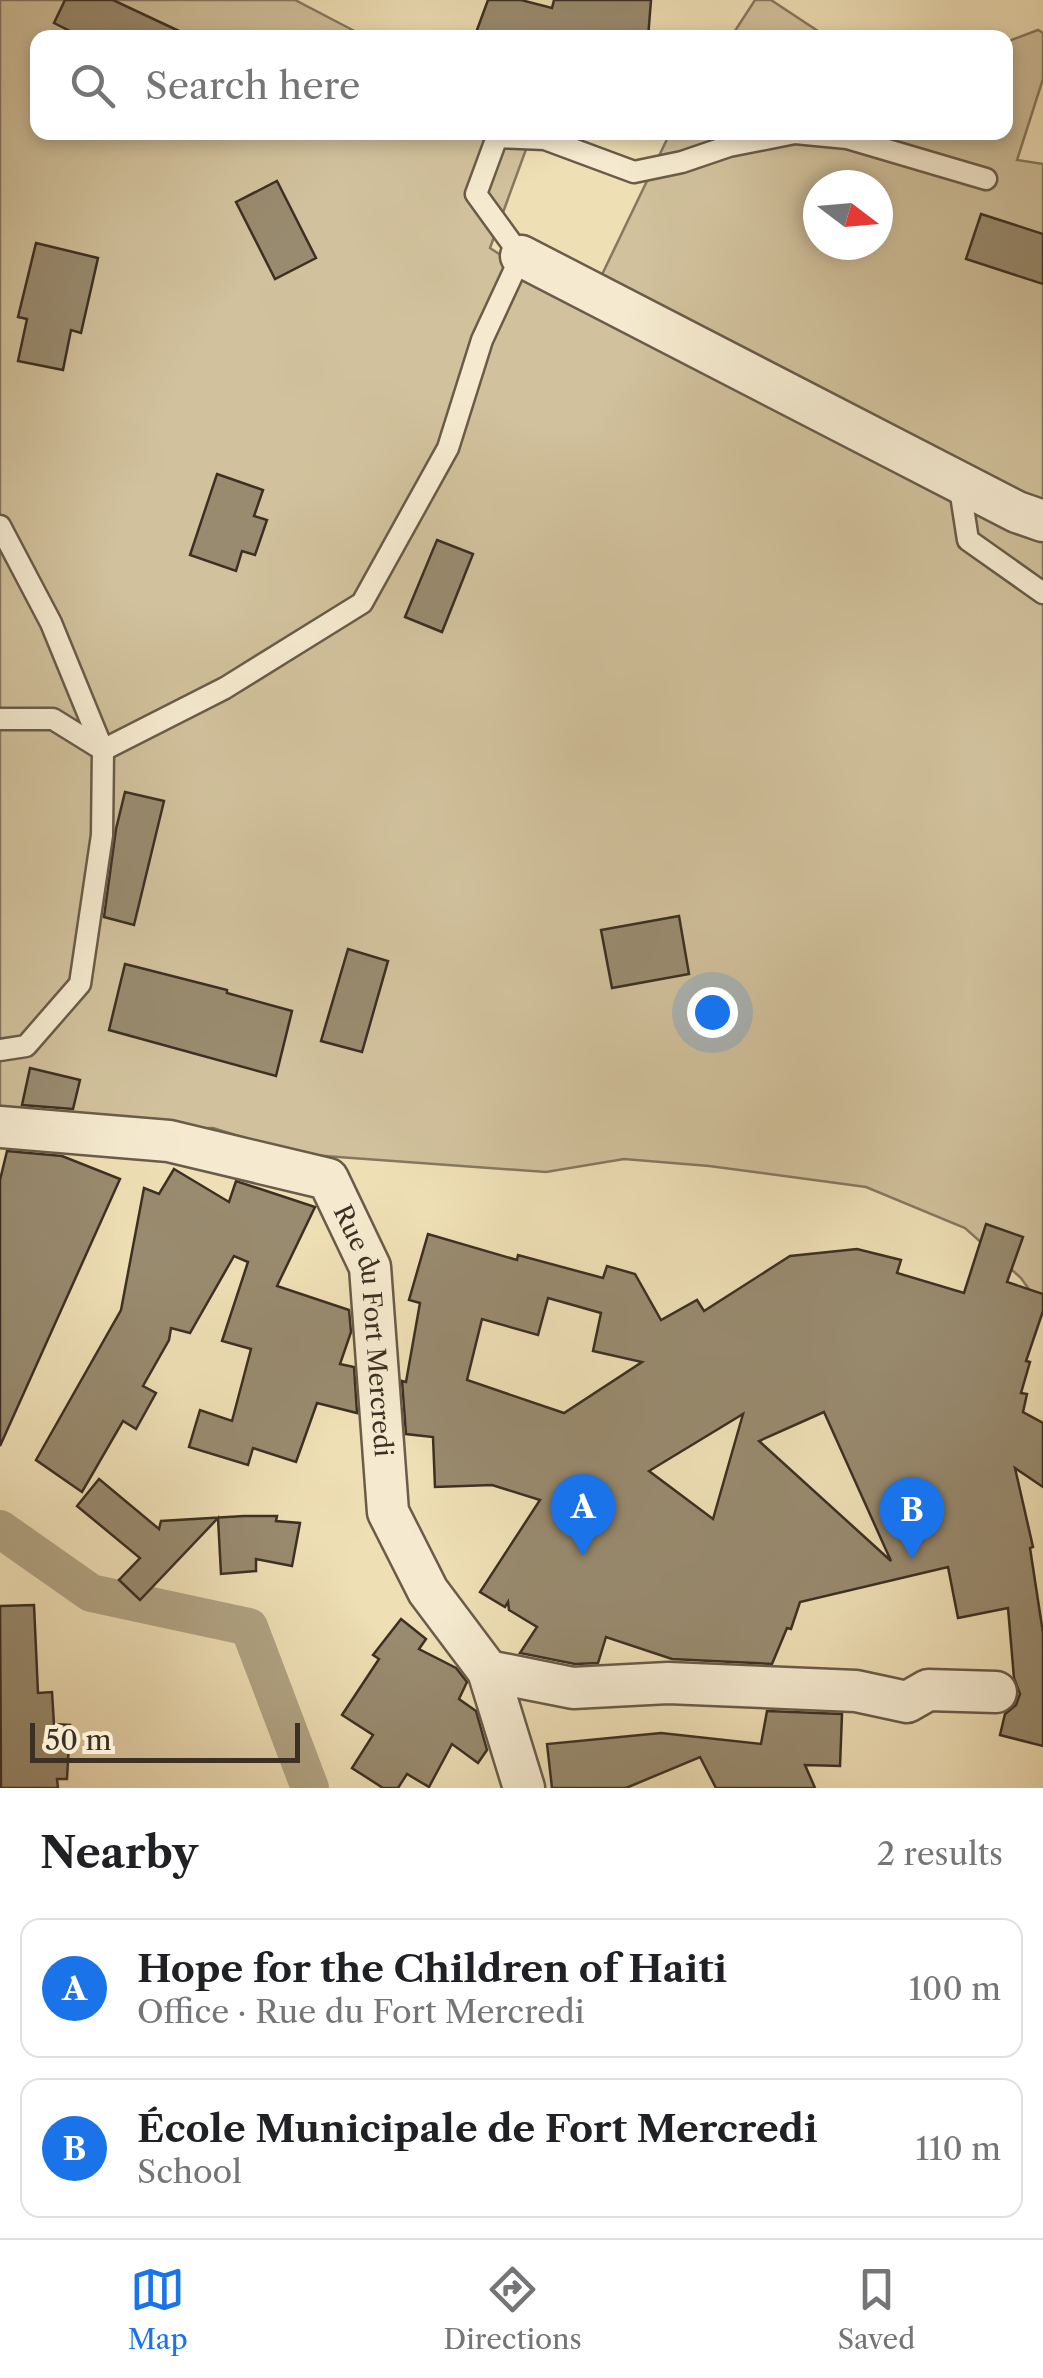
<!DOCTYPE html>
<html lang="en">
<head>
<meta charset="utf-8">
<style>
	body { margin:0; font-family:"Libre Caslon Text",serif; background:#f2f2f2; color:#202124 }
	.compass { position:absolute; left:803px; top:170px; width:90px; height:90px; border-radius:50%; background:#fff; box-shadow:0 5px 15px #0003; rotate:106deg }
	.scale { position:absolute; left:30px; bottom:25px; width:270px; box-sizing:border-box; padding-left:10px; border:5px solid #3c3024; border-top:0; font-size:28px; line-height:35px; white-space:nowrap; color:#3c3024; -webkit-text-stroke:8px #f5eacf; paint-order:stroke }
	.you { position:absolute; left:712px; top:1012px; width:35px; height:35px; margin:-25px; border:8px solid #fff; border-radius:50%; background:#1a73e8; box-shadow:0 0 0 15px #1a73e833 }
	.badge { display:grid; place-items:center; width:65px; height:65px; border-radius:50%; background:#1a73e8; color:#fff; font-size:32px; font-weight:700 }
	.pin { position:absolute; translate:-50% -82px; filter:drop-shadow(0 2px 5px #0008) }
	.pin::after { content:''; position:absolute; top:52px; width:35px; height:30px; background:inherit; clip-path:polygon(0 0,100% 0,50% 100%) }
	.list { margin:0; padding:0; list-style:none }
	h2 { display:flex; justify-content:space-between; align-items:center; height:130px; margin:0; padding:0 40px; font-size:42px }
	h2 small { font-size:32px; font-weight:400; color:#757577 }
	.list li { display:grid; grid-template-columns:65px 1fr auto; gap:30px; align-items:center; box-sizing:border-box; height:140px; margin:0 20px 20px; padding:0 20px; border:2px solid #e0e0e0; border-radius:20px }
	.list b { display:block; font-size:38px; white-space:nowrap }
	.list p { margin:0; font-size:32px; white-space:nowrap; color:#757577 }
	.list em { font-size:32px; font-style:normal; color:#757577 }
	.icon { flex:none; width:55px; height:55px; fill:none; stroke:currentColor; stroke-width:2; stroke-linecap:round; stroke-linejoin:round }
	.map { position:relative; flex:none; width:1043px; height:1788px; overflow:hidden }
	.search { position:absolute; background:#fff; box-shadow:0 5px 15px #0003; left:30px; right:30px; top:30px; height:110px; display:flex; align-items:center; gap:25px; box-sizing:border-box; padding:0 35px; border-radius:20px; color:#757577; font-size:38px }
	.sheet { height:450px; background:#fff }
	nav { display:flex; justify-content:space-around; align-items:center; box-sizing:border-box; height:140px; border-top:2px solid #e0e0e0; background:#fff; font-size:28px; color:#757577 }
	nav a { display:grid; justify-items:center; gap:5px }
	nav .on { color:#1a73e8 }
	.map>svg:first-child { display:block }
	.green { fill:#d1c19c; stroke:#867860; stroke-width:2.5; fill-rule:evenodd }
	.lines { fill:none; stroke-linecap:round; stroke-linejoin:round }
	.canal { stroke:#b2a484; stroke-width:38 }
	.building { fill:#998b6f; stroke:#3c3024; stroke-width:2.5; fill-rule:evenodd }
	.lane-casing { stroke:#695c48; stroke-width:25 }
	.street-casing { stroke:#695c48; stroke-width:45 }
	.lane { stroke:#f5eacf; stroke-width:20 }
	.street { stroke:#f5eacf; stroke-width:40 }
	.labels { text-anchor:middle; stroke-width:9; stroke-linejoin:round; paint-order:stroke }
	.street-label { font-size:25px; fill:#3c3024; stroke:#f5eacf }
</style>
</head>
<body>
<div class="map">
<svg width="1043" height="1788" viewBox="0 0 1043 1788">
	<rect width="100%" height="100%" fill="#efdfb5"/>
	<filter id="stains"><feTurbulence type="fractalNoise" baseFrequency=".002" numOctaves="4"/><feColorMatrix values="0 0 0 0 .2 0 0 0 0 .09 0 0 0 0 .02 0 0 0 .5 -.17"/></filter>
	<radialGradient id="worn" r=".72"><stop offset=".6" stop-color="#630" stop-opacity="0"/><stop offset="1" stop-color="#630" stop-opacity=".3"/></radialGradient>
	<g class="green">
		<path d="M 0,0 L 295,0 L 366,37 L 38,38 L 38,132 L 532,133 L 490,248 L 585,310 L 670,133 L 1006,132 L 1006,42 L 1038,30 L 1043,33 L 1043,79 L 1017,160 L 1043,164 L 1043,1309 L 1021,1278 L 965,1228 L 866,1187 L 709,1166 L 624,1159 L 546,1172 L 297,1154 L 213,1128 L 96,1130 L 0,1112 ZM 818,185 L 878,185 L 878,245 L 818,245 Z"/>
		<polygon points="755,0 771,0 827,37 731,37"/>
	</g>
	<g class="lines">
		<polyline class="canal" points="0,1529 91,1593 249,1627 310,1788"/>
	</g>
	<g class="building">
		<polygon points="65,0 113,0 194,38 84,38 54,23"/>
		<polygon points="488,0 521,0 552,8 554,0 651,0 648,38 474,38"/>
		<polygon points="277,181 316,258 275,279 236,202"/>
		<polygon points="981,214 1043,234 1043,284 966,259"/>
		<polygon points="36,243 98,258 81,333 71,330 63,370 18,361 27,319 18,317"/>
		<polygon points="217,474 263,490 254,516 267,520 255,555 242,551 236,571 190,555"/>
		<polygon points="437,540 473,554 442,632 405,617"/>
		<polygon points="125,792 164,801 134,925 104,917 116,829"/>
		<polygon points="679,916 689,974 612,988 601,930"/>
		<polygon points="348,949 388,961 362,1052 321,1041"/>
		<polygon points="125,964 227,990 227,993 292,1011 276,1076 109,1030"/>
		<polygon points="30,1068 80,1080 73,1109 22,1105"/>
		<polygon points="7,1151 62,1156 120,1179 0,1446 0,1180"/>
		<polygon points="174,1169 229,1202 236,1181 315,1207 277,1286 349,1310 351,1332 340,1364 354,1367 357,1413 317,1403 296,1462 253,1448 248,1465 189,1447 200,1410 232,1421 251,1349 222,1341 248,1262 234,1256 190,1333 171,1328 169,1340 143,1386 156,1393 136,1429 123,1421 82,1492 36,1460 121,1310 144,1188 159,1194"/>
		<path d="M 986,1224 L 1023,1237 L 1007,1282 L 1043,1294 L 1043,1311 L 1026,1361 L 1030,1362 L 1021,1393 L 1027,1394 L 1023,1412 L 1043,1423 L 1043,1487 L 1015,1468 L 1033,1547 L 1030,1548 L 1043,1633 L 1043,1746 L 1000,1735 L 1005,1714 L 1016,1705 L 1020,1694 L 1014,1678 L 1008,1608 L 958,1618 L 948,1567 L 800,1602 L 791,1629 L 787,1628 L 772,1664 L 672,1659 L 606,1637 L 598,1663 L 575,1664 L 520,1653 L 537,1627 L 509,1610 L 508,1602 L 505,1607 L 480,1592 L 540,1500 L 492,1485 L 435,1487 L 433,1437 L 406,1434 L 402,1381 L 406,1382 L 420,1303 L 409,1300 L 428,1234 L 517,1260 L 518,1255 L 603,1278 L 607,1266 L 635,1274 L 661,1320 L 697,1300 L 704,1311 L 790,1256 L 857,1249 L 901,1260 L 897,1273 L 964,1293 ZM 548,1298 L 601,1313 L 593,1351 L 642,1362 L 564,1413 L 467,1380 L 482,1319 L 538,1335 ZM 824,1412 L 891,1561 L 759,1441 ZM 743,1414 L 713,1519 L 649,1471 Z"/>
		<polygon points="99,1479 159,1529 161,1521 244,1516 277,1516 276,1521 300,1523 292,1566 256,1559 256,1571 221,1574 218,1518 140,1600 119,1580 140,1558 77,1506"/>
		<polygon points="34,1605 38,1693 52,1692 54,1724 70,1725 67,1779 57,1779 58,1788 1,1788 0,1606"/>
		<polygon points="401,1619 426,1639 419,1649 456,1668 467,1682 459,1699 476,1711 487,1750 478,1763 452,1744 429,1787 407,1774 398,1788 383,1788 352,1768 373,1735 342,1715 379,1659 373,1655"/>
		<polygon points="767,1711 842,1714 840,1766 805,1765 815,1788 716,1788 700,1757 626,1788 552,1788 547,1744 661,1733 761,1744"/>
	</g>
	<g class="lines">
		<defs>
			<g id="lane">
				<polyline points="959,482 968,540 1043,593"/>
				<polyline points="0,526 51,623 103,750 225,688 362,603 448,448 482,340 521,256 476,194 497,137 545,139 634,172 682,162 729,146 795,133 847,138 986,179"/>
				<polyline points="0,719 53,719 103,750 102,835 80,984 26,1046 0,1050"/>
			</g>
			<g id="street">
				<polyline points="521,256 1017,512 1043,521"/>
				<path id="s1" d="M 0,1127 L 169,1141 L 328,1179 L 370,1267 L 388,1512 L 428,1591 L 488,1671 L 524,1788"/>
				<polyline points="488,1671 573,1688 668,1683 856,1691 907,1702 928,1690 996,1692"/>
			</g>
		</defs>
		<use href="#lane" class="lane-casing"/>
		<use href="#street" class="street-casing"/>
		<use href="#lane" class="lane"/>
		<use href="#street" class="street"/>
	</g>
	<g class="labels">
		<g class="street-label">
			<text dy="9" stroke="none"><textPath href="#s1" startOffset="492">Rue du Fort Mercredi</textPath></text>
		</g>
	</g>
	<rect width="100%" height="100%" filter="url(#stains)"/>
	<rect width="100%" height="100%" fill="url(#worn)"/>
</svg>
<svg class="compass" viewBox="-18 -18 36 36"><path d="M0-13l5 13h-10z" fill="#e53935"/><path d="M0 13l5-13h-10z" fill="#757577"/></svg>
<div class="scale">50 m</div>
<div class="you"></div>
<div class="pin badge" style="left:583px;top:1556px">A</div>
<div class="pin badge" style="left:912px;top:1559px">B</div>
<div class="search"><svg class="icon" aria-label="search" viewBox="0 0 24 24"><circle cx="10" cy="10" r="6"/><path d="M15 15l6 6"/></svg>Search here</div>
</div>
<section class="sheet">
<h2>Nearby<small>2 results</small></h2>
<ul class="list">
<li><span class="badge">A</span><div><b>Hope for the Children of Haiti</b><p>Office · Rue du Fort Mercredi</p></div><em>100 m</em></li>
<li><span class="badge">B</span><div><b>École Municipale de Fort Mercredi</b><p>School</p></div><em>110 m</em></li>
</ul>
</section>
<nav>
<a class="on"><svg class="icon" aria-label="map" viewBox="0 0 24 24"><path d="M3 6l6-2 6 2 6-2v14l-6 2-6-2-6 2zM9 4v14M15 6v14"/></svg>Map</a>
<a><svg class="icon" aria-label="directions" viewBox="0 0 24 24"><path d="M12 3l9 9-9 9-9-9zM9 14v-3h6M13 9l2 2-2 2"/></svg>Directions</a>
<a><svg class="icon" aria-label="saved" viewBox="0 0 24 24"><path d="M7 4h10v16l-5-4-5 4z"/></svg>Saved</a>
</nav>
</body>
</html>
